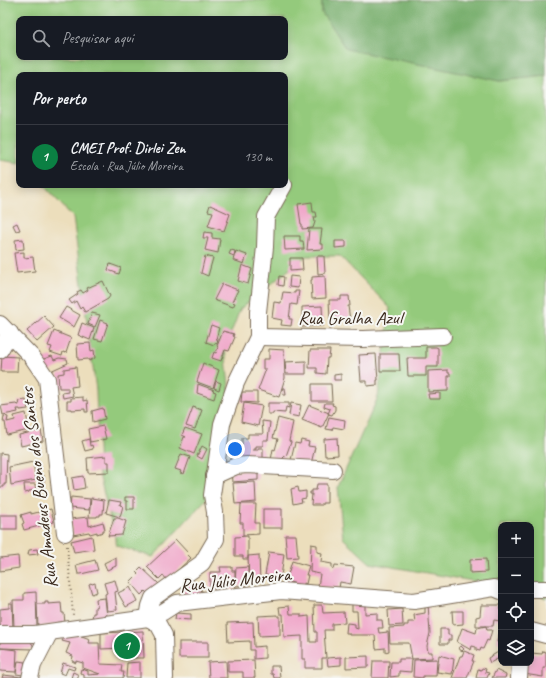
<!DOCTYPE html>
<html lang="pt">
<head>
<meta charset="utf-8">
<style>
	body { margin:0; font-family:Caveat,sans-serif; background:#242831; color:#f1f3f6 }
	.controls { position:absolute; right:12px; bottom:12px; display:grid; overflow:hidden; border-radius:8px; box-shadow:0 2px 10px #0003 }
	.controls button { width:36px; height:36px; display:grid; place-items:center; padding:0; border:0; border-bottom:1px solid #363941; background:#171b24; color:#f1f3f6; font:20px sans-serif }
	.you { position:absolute; left:235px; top:449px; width:14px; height:14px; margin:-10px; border:3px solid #fff; border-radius:50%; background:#1a73e8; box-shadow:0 0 0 6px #1a73e833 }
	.badge { display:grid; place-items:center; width:26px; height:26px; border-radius:50%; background:#0b8043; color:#fff; font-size:13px; font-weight:700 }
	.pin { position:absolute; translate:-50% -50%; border:2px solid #fff; box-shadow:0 1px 4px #0006 }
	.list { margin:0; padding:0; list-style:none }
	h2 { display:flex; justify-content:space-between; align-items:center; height:52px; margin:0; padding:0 16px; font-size:17px }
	h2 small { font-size:13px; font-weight:400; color:#9ea1a6 }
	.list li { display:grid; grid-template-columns:26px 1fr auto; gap:12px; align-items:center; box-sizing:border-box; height:64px; padding:0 16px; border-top:1px solid #363941 }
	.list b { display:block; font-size:15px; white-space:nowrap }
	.list p { margin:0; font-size:13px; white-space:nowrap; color:#9ea1a6 }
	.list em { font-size:13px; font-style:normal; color:#9ea1a6 }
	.icon { flex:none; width:22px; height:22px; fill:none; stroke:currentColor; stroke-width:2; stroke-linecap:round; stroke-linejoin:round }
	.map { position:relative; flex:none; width:546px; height:678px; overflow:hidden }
	.search { position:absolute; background:#171b24; box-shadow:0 2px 10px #0003; left:16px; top:16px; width:272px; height:44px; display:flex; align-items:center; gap:10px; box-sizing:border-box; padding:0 14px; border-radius:8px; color:#9ea1a6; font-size:15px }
	.panel { position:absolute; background:#171b24; box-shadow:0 2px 10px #0003; left:16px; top:72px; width:272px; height:116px; border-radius:8px }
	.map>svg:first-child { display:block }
	.green { fill:#94ca7c; stroke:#687a4d; fill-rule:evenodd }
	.forest { fill:#77ae6c; stroke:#596c45 }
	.building { fill:#f0a9ca }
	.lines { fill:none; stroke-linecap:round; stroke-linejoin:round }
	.minor-casing { stroke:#796955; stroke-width:18 }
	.path { stroke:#796955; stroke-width:2; stroke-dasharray:1 3; stroke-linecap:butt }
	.minor { stroke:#fff; stroke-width:16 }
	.labels { text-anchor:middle; stroke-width:4; stroke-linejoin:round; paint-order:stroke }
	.street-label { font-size:19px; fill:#3b2a1e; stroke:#f6f6f2 }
</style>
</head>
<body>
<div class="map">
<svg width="546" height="678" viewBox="0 0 546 678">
	<rect width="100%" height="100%" fill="#f6f6f2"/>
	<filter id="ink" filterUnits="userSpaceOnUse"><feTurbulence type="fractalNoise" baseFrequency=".025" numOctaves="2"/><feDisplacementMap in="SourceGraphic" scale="8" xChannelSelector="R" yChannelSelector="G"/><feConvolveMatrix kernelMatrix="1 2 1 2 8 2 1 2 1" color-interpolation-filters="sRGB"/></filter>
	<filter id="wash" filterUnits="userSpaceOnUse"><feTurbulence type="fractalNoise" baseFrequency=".012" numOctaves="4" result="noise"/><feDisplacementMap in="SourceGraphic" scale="16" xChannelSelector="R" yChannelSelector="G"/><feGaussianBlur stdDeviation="0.9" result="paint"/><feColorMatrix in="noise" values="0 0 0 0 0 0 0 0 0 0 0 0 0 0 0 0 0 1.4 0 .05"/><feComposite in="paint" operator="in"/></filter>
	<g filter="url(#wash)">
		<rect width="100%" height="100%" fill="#ecdebc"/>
		<path class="green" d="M 0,0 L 322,0 L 322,13 L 499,81 L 546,76 L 546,598 L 531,593 L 531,525 L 501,525 L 501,586 L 370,563 L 343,538 L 338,487 L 378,397 L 390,308 L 340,256 L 306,256 L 240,309 L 225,349 L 232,415 L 207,498 L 153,557 L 117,546 L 99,474 L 96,390 L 73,217 L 43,185 L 285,185 L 285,75 L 19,75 L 19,163 L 0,160 ZM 19,19 L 285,19 L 285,57 L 19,57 Z"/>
		<polygon class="forest" points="322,0 546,0 546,76 499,81 346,49 322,13"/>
		<g id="blocks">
			<g class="building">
				<polygon points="312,202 313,212 316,212 317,217 314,217 315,222 313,228 302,229 302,224 301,224 298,204"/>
				<polygon points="210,205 230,214 224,231 208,226 213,212 208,211"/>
				<polygon points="17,223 20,230 16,231 13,225"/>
				<polygon points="309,229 322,229 320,244 323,244 323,249 307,250"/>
				<polygon points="204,232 212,233 212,238 220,239 218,253 205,250 208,238 203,238"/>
				<polygon points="284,236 300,236 300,241 303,241 304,249 285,250"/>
				<polygon points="23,239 24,249 16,250 15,240"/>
				<polygon points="335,241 346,241 346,247 335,248"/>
				<polygon points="231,250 235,251 234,256 229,254"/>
				<polygon points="236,251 247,255 244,264 233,260"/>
				<polygon points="24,252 24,258 33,257 35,271 17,273 14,253"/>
				<polygon points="205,256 213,258 208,276 201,273"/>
				<polygon points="317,256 324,256 325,273 318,274"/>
				<polygon points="290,258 302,258 303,270 290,271"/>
				<polygon points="110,264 121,268 119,274 108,270"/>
				<polygon points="242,265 252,269 248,284 238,281"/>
				<polygon points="279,276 284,277 283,286 278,285"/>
				<polygon points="290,276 299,277 298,288 289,287"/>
				<polygon points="325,276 326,298 312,299 311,280 312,280 312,277"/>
				<polygon points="103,281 110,296 108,299 85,312 82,307 80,309 76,301 72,304 69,300 78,294 77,292 81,290 83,293 88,290 87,288"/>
				<polygon points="222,284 238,290 232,302 235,303 233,307 214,300"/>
				<polygon points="295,291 299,291 297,305 291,304 289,319 292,319 291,326 281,325 282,320 272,318 274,302 281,303 283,292 295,293"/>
				<polygon points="341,296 349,296 350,306 348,306 350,320 330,320 329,300 341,300"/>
				<polygon points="322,306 323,326 302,327 302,307"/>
				<polygon points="66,307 80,315 74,327 59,318"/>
				<polygon points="92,313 100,315 95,327 88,324"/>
				<polygon points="44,316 54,327 37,342 27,331"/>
				<polygon points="100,320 108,323 102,341 94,339"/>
				<polygon points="82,323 94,328 90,340 78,335"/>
				<polygon points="211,325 219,328 216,339 218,339 217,344 215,343 214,345 206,342"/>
				<polygon points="54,331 71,338 66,353 63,352 62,356 50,352 52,347 48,346"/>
				<polygon points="223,331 234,334 233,336 235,337 229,351 225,350 221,361 212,358 214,352 216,353 218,347 217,346"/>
				<polygon points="90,343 91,351 94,350 95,358 89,361 88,359 78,360 77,344"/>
				<polygon points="426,347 436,347 438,348 438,367 426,367 426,376 408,376 407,358 426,358"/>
				<polygon points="269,349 284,350 285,378 279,397 258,390 266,369 263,369 263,359 269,359"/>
				<polygon points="310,350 330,350 329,358 327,358 326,374 317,373 317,368 309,368"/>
				<polygon points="376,354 378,380 377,380 377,385 367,386 367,381 361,381 359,355"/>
				<polygon points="380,354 399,354 400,371 380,371"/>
				<polygon points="2,356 18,357 17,372 1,372"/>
				<polygon points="52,356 54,360 59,358 67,359 68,363 46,373 41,360"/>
				<polygon points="306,361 306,374 286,374 285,362"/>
				<polygon points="203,363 219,370 213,388 197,382"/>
				<polygon points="76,367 78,386 71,387 73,396 63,398 62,393 68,392 68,388 59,388 58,374 64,373 64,369"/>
				<polygon points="448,370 448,373 450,373 450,376 448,376 448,391 428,392 428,371"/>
				<polygon points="341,374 341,380 334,380 334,375"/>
				<polygon points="216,381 221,383 219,390 214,388"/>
				<polygon points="198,384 214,390 213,391 216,392 214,399 197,393"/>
				<polygon points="312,384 331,384 332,401 312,401"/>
				<polygon points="282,388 285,388 286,395 283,395"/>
				<polygon points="242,392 257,392 257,403 241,402"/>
				<polygon points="440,393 440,399 429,399 428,394"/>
				<polygon points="83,397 83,401 87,400 88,412 85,412 85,409 72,410 72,409 67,409 67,401 71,401 71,398"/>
				<polygon points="26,400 28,409 20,410 20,409 17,409 18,412 3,415 1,406 16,404 17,405 19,405 18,401"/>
				<polygon points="244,403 262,406 258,426 241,422"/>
				<polygon points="268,403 289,403 289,408 286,407 285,413 273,412 273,414 268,414"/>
				<polygon points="291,403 301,405 299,417 289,415"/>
				<polygon points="325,403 333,403 332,405 335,406 335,410 332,415 328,414 330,409 324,407"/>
				<polygon points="309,405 329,413 322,428 302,420"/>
				<polygon points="193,407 202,410 195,429 186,426"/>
				<polygon points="103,408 105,419 93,422 92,411"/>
				<polygon points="26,413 29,430 7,435 5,422 3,422 4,416 8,417 7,422 15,420 14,416"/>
				<polygon points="329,417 345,420 344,429 333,427 332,430 326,429"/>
				<polygon points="278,418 293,422 289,441 291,442 286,456 285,456 281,460 271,460 273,449 275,450 278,439 273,438"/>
				<polygon points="262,421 270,422 268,440 263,440 263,446 256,446 256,449 253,449 253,450 258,450 258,448 263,448 263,459 237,460 237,446 242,446 242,438 248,438 248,434 263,434"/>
				<polygon points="103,426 106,439 90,442 88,429"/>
				<polygon points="185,428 202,434 194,454 180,448 184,437 186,437 182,435"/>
				<polygon points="41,430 43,441 21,446 19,435"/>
				<polygon points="337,438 338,455 325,456 324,439"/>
				<polygon points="89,439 90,446 92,445 93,449 85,451 82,441"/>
				<polygon points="301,440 309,442 308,446 315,447 311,464 291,460 295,443 300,444"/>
				<polygon points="202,446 207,449 202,459 197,456"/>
				<polygon points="0,453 7,454 6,484 4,484 4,487 0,487"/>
				<polygon points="181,454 190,457 184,474 180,473 181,471 175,469"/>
				<polygon points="106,456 106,462 109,462 109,472 88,473 87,458"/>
				<polygon points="33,462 36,480 11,485 9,467"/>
				<polygon points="258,470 258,480 232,482 231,472"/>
				<rect x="40" y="476" width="4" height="5"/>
				<polygon points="83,476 85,488 74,490 72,478"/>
				<polygon points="255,482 256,502 235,504 233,483"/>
				<polygon points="24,484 35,484 36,490 29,491 29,492 25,493"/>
				<polygon points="317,484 327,484 327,503 322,503 322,505 311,505 312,494 310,494 310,492 312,492 312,490 316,490"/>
				<polygon points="298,487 299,492 306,491 306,498 301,499 302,502 293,504 291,489"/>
				<polygon points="71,497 90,499 89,510 70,508"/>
				<polygon points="125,497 134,497 134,509 127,509 127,501 125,501"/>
				<polygon points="91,498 104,500 103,514 100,514 100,516 97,516 97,517 89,517"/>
				<polygon points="109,500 121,502 120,505 123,506 120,517 106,513"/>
				<polygon points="241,504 256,504 255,523 259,523 259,534 243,535 243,523 240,523"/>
				<polygon points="51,509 54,522 24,530 22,524 24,523 21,515 31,512 31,514"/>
				<rect x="263" y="509" width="19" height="19"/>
				<rect x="0" y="515" width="17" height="14"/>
				<polygon points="88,517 89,526 103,522 105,530 103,530 103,532 97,534 97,532 90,534 89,532 73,535 70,519"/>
				<polygon points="114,518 118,518 126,521 122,535 108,536"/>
				<polygon points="285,535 296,535 298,557 287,558"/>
				<polygon points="92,536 94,549 74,552 71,541"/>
				<polygon points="248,536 248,559 243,559 243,556 235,556 235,537"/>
				<polygon points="176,540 188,553 187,554 191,558 167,580 163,575 159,579 147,567"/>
				<polygon points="311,544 317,545 317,552 322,553 321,562 332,564 332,568 334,569 335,565 354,567 351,584 340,582 339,588 318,587 320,574 310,572"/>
				<polygon points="37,549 38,554 28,555 29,550"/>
				<polygon points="269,552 284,554 281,577 265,575"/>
				<polygon points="259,555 260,582 249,582 248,556"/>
				<polygon points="18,556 19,568 0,571 0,558"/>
				<polygon points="116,557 116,566 107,570 104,563"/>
				<polygon points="486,559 487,572 470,573 470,560"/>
				<polygon points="95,560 98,570 81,574 78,574 76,565"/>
				<polygon points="292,561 309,566 306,575 308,575 306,584 304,583 304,586 286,581"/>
				<polygon points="141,567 159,584 149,595 145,591 141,595 130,582 138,574 136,572"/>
				<polygon points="220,567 232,567 232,571 235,571 235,583 236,568 248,567 248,585 235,586 235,589 215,590 215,588 210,588 210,572 221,572"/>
				<polygon points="115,580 118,591 115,592 117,610 107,611 105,594 107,593 104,583"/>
				<polygon points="194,581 197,587 198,587 200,590 201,589 203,593 186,598 181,587"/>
				<polygon points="91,583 92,584 95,583 97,592 92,594 89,584"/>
				<polygon points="130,587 137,601 126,607 118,593"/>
				<polygon points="36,592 37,627 14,628 13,600 24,600 24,593"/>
				<polygon points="105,598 107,617 92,619 93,613 95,613 95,607 97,606 96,599"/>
				<polygon points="45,602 48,602 48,604 61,603 62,613 64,613 65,623 38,627 37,604 45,604"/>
				<polygon points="9,603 12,603 13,629 0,630 0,609 9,608"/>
				<polygon points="352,604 365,604 365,614 377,613 377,620 382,620 383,628 378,628 379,633 388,632 389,651 385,652 385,648 376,649 375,635 349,635 349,633 346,633 347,623 355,624 355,628 358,629 357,611 352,611"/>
				<polygon points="425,604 428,604 430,633 427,646 428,652 432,652 432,658 412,659 409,643 390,643 389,628 404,627 404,625 408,625 408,622 415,622 414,615 425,613"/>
				<polygon points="314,605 322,605 323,613 344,612 345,623 332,624 332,630 324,630 326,658 322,658 322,668 305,668 305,659 302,659 302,636 284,637 283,614 280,614 279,607 289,606 290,614 301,614 301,617 309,616 310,642 317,642 317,632 315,632"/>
				<polygon points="481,605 501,605 500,621 494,620 493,626 476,626 476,617 480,616"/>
				<polygon points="402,609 403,625 389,626 388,610"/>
				<polygon points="452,611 463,611 463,624 453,625"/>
				<polygon points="176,613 191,614 191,620 175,619"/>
				<polygon points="277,615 277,616 280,616 280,635 259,636 258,616"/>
				<polygon points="253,622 254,647 265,646 265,658 254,659 254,650 250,650 250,641 228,642 227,623"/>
				<polygon points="486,626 487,630 492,630 489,641 487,640 483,649 481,648 480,651 476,650 476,647 472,646 471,650 457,642 462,628 476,633 477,628"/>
				<polygon points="440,629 448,629 448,635 451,635 451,640 448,640 448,644 440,644"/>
				<polygon points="143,631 144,658 125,658 124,648 101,649 101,633"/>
				<polygon points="76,634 90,639 89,643 99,643 100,664 122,665 121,672 124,672 123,678 84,678 84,675 80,673 81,669 88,671 88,675 100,674 83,668 83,663 76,661 76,663 72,661 73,656 66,653 70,643 62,641 66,635"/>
				<polygon points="498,635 501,635 501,642 500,643 497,642"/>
				<polygon points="0,638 30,641 33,645 33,649 0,648"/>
				<rect x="179" y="642" width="29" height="16"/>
				<polygon points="461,646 464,649 462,651 458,648"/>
				<polygon points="0,648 17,650 16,672 0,671"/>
				<polygon points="464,651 474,655 472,661 474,661 467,678 452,678 460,656 462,656"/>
				<polygon points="500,651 501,657 490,663 488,658"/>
				<polygon points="543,651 546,652 546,668 543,668 543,677 524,674 524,663 531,663 531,653 542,654"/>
				<polygon points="439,655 454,659 452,674 437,672"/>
				<polygon points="368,656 368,667 346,668 346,657"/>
				<polygon points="341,657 341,665 328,666 327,658"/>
				<polygon points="399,659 412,659 411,672 399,671 399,676 390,677 391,662 399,662"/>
				<polygon points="437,659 436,676 423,676 423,678 413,677 414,660"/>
				<polygon points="254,660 255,678 243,678 243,672 228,672 228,661"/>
				<polygon points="18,661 25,662 23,675 16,674"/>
				<polygon points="226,661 227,678 209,678 208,662"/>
				<polygon points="373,661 389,661 388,678 372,678"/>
				<polygon points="140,662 140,678 126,678 127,663"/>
				<polygon points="63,663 75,667 74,670 68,668 65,675 60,673"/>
				<polygon points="271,666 279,666 280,678 274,678 273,674 271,674"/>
				<polygon points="482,668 486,669 485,672 489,673 487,678 476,678 478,669 481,670"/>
				<polygon points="496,670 506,675 505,678 492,678"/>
				<polygon points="73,672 79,675 78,678 71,678"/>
				<polygon points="3,675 22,677 22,678 2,678"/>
			</g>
		</g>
	</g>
	<g filter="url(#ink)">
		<use href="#blocks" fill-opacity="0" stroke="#796955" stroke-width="1"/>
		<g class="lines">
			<defs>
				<g id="minor">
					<polyline points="0,324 32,357 47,379 65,533"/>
					<polyline points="258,337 363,339 443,336"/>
					<polyline points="0,350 10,333"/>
					<polyline points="214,476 236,466 247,465 333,470"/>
					<polyline points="531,589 546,589"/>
					<polyline points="148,618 150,606 153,598 202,563 216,539 215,512 212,495 222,424 236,383 258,337 258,312 265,247 266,217 284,185"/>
					<polyline points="148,618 158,624 164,635 165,678"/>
					<polyline points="531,631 546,635"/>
					<polyline points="0,634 35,634 148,618 163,612 177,603 281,591 414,601 494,588 501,591"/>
					<polyline points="30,678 33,665 50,632"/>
					<polyline points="519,678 520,663"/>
				</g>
			</defs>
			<use href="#minor" class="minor-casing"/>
			<polyline class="path" points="67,546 73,615"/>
			<use href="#minor" class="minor"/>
		</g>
	</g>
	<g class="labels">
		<g class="street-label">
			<text x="350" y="324">Rua Gralha Azul</text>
			<text transform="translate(38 488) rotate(-97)" y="7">Rua Amadeus Bueno dos Santos</text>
			<text transform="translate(235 579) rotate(-6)" y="7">Rua Júlio Moreira</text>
		</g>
	</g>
</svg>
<div class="controls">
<button>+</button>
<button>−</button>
<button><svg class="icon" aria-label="locate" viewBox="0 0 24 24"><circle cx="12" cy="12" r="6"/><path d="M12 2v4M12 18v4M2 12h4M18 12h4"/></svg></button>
<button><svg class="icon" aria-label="layers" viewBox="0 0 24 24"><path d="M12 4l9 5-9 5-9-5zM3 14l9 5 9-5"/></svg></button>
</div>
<div class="you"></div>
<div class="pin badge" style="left:127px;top:646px">1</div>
<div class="search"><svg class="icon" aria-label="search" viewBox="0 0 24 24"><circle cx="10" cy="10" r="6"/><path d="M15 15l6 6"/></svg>Pesquisar aqui</div>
<section class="panel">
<h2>Por perto<small></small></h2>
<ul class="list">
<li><span class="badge">1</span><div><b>CMEI Prof. Dirlei Zen</b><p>Escola · Rua Júlio Moreira</p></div><em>130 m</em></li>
</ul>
</section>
</div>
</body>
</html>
